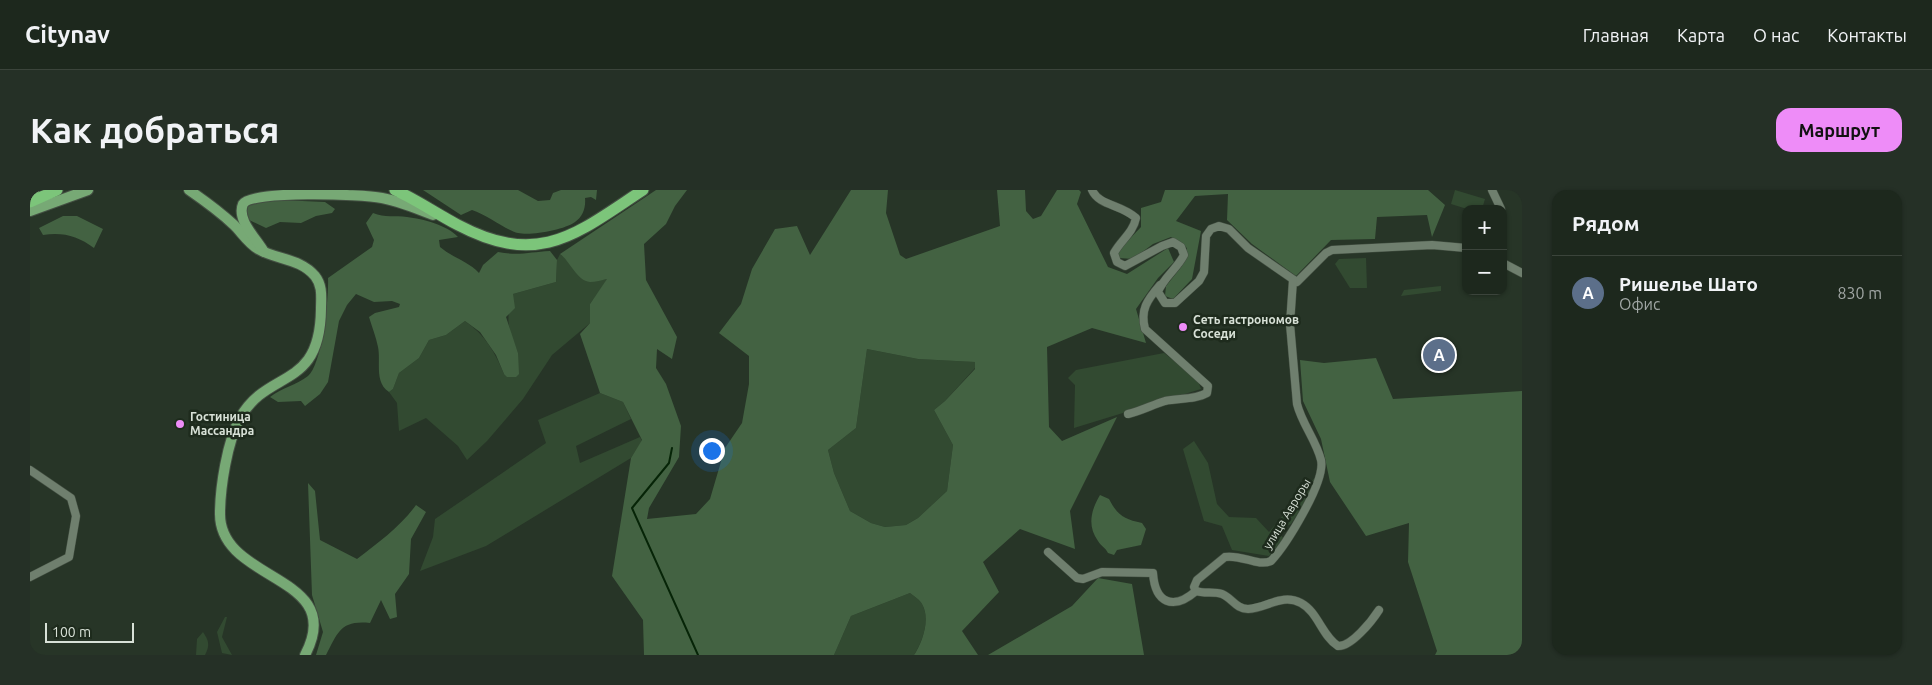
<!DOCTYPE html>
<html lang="ru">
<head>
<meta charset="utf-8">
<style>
	body { margin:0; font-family:Ubuntu,sans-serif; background:#253026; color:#f1f3f6 }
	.controls { position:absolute; right:15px; top:15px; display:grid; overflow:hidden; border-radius:10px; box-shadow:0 1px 4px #0004 }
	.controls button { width:45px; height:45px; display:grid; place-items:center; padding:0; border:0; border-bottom:1px solid #3b443b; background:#1d281d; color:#f1f3f6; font:25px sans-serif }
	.scale { position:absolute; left:15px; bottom:12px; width:89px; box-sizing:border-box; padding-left:5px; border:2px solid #d8e1d7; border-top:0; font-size:14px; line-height:18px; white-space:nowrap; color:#d8e1d7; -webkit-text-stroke:4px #1e2b1d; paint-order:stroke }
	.you { position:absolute; left:681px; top:260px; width:18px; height:18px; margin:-12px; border:4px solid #fff; border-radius:50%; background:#1a73e8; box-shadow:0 0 0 8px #1a73e833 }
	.badge { display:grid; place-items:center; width:32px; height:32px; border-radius:50%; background:#ee8cf8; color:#fff; font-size:16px; font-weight:700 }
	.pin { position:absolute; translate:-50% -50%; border:2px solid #fff; box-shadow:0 1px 5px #0006 }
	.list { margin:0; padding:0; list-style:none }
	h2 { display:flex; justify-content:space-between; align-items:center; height:65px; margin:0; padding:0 20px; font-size:21px }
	h2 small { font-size:16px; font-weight:400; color:#a0a6a4 }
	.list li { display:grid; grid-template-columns:32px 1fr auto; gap:15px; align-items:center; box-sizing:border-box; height:75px; padding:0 20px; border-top:1px solid #3b443b }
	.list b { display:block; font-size:19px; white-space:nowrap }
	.list p { margin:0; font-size:16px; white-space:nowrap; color:#a0a6a4 }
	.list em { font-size:16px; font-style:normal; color:#a0a6a4 }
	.map { position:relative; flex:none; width:1492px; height:465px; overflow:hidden; border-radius:15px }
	header { display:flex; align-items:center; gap:30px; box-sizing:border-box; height:70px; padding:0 25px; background:#1d281d; border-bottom:1px solid #3b443b }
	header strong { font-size:24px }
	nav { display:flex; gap:28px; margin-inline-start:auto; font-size:18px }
	.intro { display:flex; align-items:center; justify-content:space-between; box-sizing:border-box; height:120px; padding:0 30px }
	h1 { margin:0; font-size:35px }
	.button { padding:12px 22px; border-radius:15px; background:#ee8cf8; color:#111; font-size:18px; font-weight:700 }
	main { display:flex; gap:30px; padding:0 30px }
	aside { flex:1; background:#1d281d; border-radius:15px; box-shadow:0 1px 4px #0004 }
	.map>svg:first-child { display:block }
	.green { fill:#324a31 }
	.forest { fill:#436242; fill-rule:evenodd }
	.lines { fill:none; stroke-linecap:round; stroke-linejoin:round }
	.stream { stroke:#062407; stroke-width:2 }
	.minor-casing { stroke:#445043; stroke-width:9 }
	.major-casing { stroke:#445043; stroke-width:12 }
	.highway-casing { stroke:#445043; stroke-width:13 }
	.minor { stroke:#6f7f6e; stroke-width:8 }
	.major { stroke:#77a975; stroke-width:10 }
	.highway { stroke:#7cc57a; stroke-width:11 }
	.poi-dot { fill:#ee8cf8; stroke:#1e2b1d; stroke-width:2 }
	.labels { text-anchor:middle; stroke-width:5; stroke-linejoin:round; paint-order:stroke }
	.poi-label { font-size:12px; font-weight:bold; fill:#d8e1d7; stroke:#1e2b1d; text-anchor:start }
	.street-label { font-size:12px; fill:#d8e1d7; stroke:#1e2b1d }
</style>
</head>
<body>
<header>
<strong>Citynav</strong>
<nav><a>Главная</a><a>Карта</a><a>О нас</a><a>Контакты</a></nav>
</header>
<div class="intro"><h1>Как добраться</h1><a class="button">Маршрут</a></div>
<main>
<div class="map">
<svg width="1492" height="465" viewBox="0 0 1492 465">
	<rect width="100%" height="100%" fill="#273527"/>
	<g class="green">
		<polygon points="1425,0 1455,9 1452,19 1437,19 1421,14"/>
		<path d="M 530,64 C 553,81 542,94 578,89 L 560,114 L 560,133 L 522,165 L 493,209 L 457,251 L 437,270 L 428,256 L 396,228 L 369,241 L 367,213 L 359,202 L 363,199 L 369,183 L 389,168 L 399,150 L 416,145 L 435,131 C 455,145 465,162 474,184 L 488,163 C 478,136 475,133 483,104 L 526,92 L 527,70 Z"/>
		<polygon points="1336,68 1337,98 1320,98 1305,74 1309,69"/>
		<polygon points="1411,96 1411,101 1371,106 1374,100"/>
		<polygon points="837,159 888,169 946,172 945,178 915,211 904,220 923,255 917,301 888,328 876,335 855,337 841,333 820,321 804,283 798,260 826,238"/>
		<polygon points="1134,163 1167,188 1171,199 1044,238 1045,195 1038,188 1046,180"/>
		<polygon points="570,203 593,212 601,229 546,256 550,273 610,247 612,251 601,268 456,356 390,381 403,347 405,329 516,253 508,230"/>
		<polygon points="1164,251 1178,273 1187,314 1199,327 1226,328 1239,342 1287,285 1288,293 1261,334 1254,337 1250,344 1254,349 1239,366 1202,360 1192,336 1174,331 1153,259"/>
		<path d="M 880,403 C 884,406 890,410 892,414 C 901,429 892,453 884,465 L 804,465 L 821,426 Z"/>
		<polygon points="195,427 197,427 192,447 202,465 192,463 187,442"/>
		<path d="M 173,442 C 179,451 180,455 175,465 L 166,465 L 167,449 Z"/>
	</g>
	<g class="forest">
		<path d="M 393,0 L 488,0 L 508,11 L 520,10 L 523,3 L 531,0 L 567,0 L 566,10 L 561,7 L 555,8 C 556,17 553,27 545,32 C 534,40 501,46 488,43 C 476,40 457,25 442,20 L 431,25 Z"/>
		<path d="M 626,0 L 657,0 L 645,16 L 636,34 L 614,54 L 616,90 L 647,147 L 642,169 L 627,159 L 626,178 L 636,194 L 651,236 L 649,267 L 619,318 L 617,329 L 666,324 L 680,309 L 695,258 L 712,233 L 719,194 L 719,166 L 689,143 L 711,114 L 722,79 L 745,39 L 767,36 L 780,65 L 821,0 L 858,0 L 856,23 L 870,65 L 876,69 L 970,36 L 967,0 L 995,0 L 996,21 L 1003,29 L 1011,26 L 1027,0 L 1049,0 L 1051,2 L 1047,14 L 1078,77 L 1097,84 L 1138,58 L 1144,72 L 1128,88 L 1106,119 L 1116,153 L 1062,138 L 1017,157 L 1019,237 L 1032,251 L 1087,227 L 1040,321 L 1045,359 L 990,339 L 953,372 L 969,402 L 932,441 L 948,465 L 884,465 C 892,453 901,429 892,414 C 890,410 884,406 880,403 L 821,426 L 804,465 L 614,465 L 613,430 L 582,386 L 601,268 L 612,250 L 593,212 L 570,203 L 550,144 L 560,133 L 560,114 L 577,89 C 572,90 565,92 560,92 C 547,91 540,71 530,64 ZM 837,159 L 888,169 L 945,172 L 945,179 L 915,211 L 904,220 L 923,255 L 917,301 L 888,328 L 876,335 L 855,337 L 841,333 L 820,321 L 804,283 L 798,260 L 826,238 Z"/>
		<polygon points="1135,0 1398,0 1415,15 1402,47 1397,25 1347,27 1345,49 1301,50 1266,86 1222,54 1197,30 1198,4 1165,6 1146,31 1171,41 1162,89 1143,109 1135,106 1136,96 1152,76 1157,58 1141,47 1123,54 1103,69 1089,68 1089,60 1111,37 1111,18 1131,12"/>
		<polygon points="227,9 295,12 305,19 302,23 286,26 271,33 250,32 236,38 219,30 216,24 219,13"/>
		<path d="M 343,23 C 355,28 365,25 377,27 C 393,29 417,35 428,47 L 409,50 L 410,57 C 423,68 438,71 449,83 L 453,75 L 468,62 C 489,66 500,62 520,61 L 527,70 L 526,92 L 483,104 L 485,118 L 476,127 L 488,163 L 489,184 L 486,187 L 477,187 L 474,184 L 466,165 L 450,142 L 435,131 L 416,145 L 399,150 L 389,168 L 369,183 L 363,199 L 359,202 C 344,192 351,172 348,157 C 346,147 342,137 339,127 L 345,123 L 369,117 L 370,114 L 362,111 L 344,112 L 326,104 L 317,115 L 309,131 L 298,192 L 290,204 L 275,216 L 271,211 L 248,212 L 240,207 C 251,198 267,195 278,186 C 292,175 299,107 298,88 L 342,57 L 344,50 L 336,33 Z"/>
		<path d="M 33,26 L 47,26 L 73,39 L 64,58 C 48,46 33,42 13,45 L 9,38 Z"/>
		<polygon points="1346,168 1363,209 1492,201 1492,465 1405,465 1407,461 1378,372 1379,333 1336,346 1300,292 1291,249 1273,211 1270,170 1294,173"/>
		<path d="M 278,293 L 285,301 L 290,350 L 327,369 C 348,353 371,336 386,315 L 396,322 L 381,349 L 379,384 L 365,404 L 367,427 L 360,429 L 351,410 L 340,433 C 311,430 308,442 296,465 L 286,465 L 293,442 L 282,405 Z"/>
		<path d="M 1070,305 L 1079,309 C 1088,326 1094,329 1112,333 L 1116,339 L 1111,355 L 1087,360 L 1084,365 L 1078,363 C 1075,357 1071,356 1068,351 C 1057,336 1061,320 1070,305 Z"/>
		<polygon points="1068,388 1102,394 1114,465 958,465 1042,416"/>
	</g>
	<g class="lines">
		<polyline class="stream" points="642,258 639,273 602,318 668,465"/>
		<defs>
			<g id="minor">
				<path d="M 1062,0 C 1069,16 1091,14 1106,28 C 1103,43 1091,50 1084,63 L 1087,72 L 1095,76 L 1132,56 L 1143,52 L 1151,57 L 1154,65 C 1147,79 1133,88 1128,102 L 1135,113 L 1145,113 L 1169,91 L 1174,82 L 1176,46 L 1181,39 L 1189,36 L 1199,39 L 1218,58 L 1267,92 L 1296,63 L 1302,60 L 1402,55 L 1436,58"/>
				<polyline points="1462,0 1471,19"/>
				<polyline points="1473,73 1492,83"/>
				<path d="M 1263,90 L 1260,134 L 1267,214 C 1272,234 1286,250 1291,270 C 1296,291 1256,355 1241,371 C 1228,377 1211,364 1195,367 L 1167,390 L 1164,397 L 1166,401 C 1174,404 1184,401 1192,404 C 1202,408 1206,419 1218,419 C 1237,418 1252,403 1271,413 C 1288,422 1292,446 1308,456 C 1321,457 1342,431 1349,420"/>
				<path d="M 1098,224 C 1111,221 1122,215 1135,211 C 1149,208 1165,210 1177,203 L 1178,196 L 1115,139 C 1110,120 1117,110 1130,95"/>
				<polyline points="0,280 41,308 46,326 39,367 0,387"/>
				<path d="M 1018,362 L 1047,388 L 1053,389 L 1072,382 L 1123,383 C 1125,413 1143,421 1166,401"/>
			</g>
			<g id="major">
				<path d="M 159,0 C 175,11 190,22 204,35 C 212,43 218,53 228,59 C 247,70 270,68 285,86 C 293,96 291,108 291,119 C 290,201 238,178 210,228 C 197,252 190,298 190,324 C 190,393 318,384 275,465"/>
				<polyline points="0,6 4,0"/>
				<polyline points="0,21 58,0"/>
				<path d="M 234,62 C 227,49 206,30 213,14 C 221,0 331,4 352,8 C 369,11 386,18 403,25"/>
			</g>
			<g id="highway">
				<path d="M 365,0 C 387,10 407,24 428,35 C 510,78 546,44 613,0"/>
				<polyline points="0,12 27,0"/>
			</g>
		</defs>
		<use href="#minor" class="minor-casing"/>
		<use href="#major" class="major-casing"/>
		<use href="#highway" class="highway-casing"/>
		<use href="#minor" class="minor"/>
		<use href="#major" class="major"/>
		<use href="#highway" class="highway"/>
	</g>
	<g class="poi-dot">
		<circle cx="1153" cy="137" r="5"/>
		<circle cx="150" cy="234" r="5"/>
	</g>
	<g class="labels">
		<g class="poi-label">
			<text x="1163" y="134">Сеть гастрономов<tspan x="1163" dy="14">Соседи</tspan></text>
			<text x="160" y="231">Гостиница<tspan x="160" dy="14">Массандра</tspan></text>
		</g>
		<g class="street-label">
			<text transform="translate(1257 324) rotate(-59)" y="4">улица Авроры</text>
		</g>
	</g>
</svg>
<div class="controls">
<button>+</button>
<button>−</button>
</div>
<div class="scale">100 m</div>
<div class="you"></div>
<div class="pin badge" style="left:1409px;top:165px;background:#5c6f8a">A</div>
</div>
<aside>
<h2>Рядом<small></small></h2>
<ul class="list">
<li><span class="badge" style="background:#5c6f8a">A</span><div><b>Ришелье Шато</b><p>Офис</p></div><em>830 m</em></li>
</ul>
</aside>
</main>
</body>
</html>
